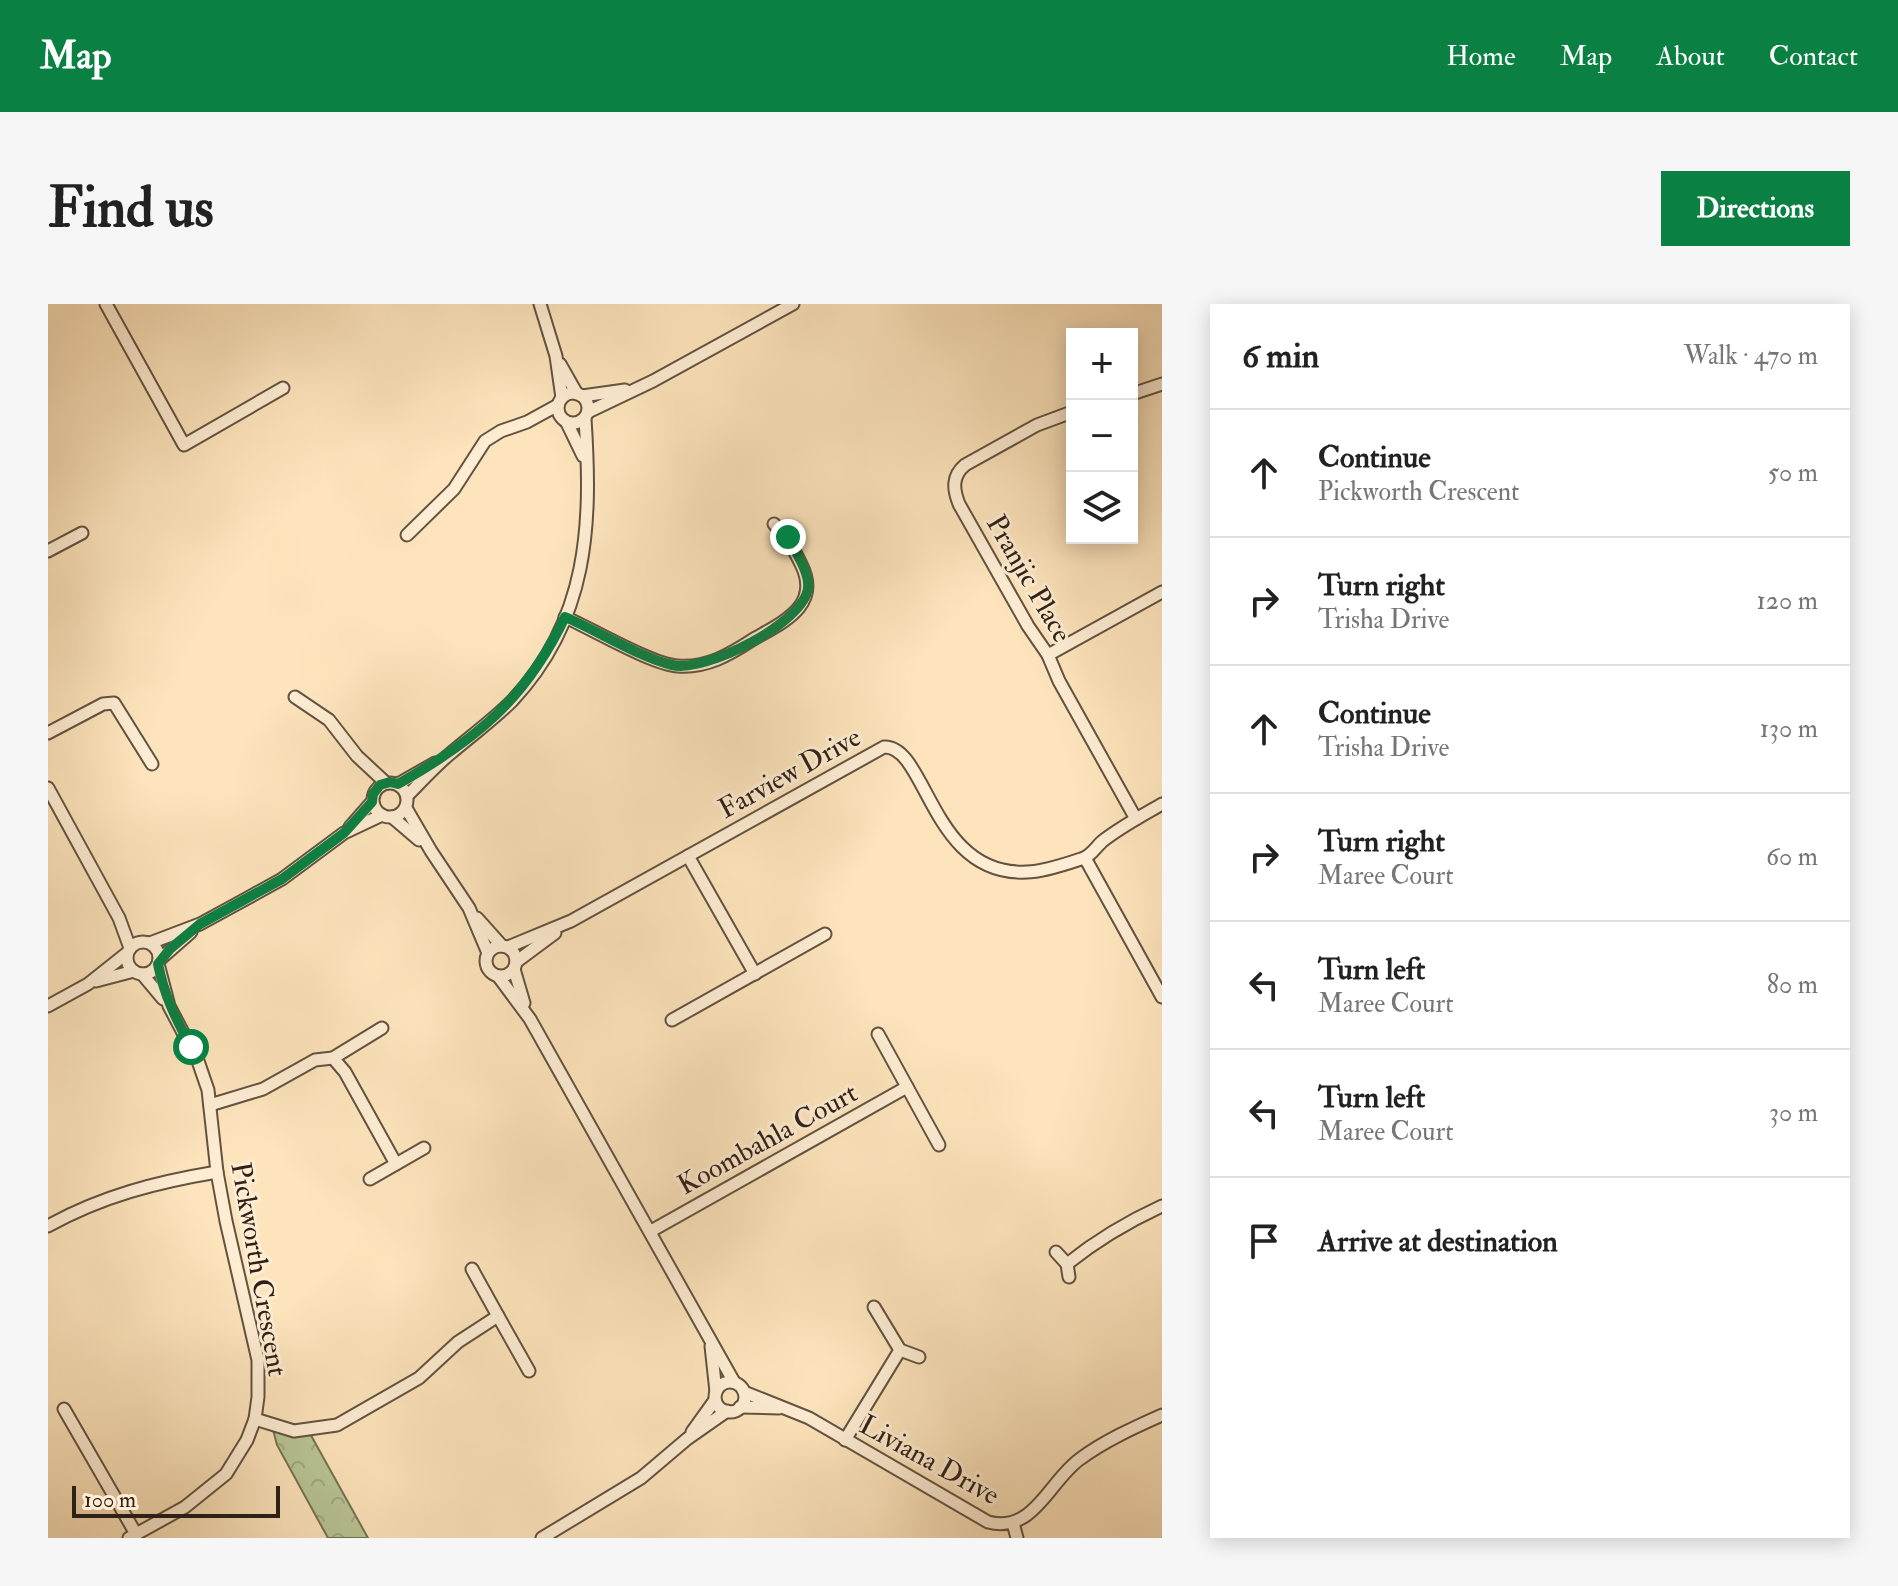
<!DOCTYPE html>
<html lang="en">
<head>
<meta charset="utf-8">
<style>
	body { margin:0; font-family:"IM FELL Double Pica",serif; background:#f6f6f6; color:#222 }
	.controls { position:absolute; right:24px; top:24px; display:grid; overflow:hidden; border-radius:0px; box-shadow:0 4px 20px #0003 }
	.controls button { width:72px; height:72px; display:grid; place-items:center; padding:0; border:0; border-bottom:2px solid #e0e0e0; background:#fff; color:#222; font:40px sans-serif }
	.scale { position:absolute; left:24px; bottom:20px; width:208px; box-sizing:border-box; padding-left:8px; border:4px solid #302116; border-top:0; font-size:22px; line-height:28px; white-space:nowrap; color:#302116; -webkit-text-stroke:6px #feedd3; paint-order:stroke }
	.stop { position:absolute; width:24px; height:24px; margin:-18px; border:6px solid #0b8043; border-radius:50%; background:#fff }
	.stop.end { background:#0b8043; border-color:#fff; box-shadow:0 2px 8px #0008 }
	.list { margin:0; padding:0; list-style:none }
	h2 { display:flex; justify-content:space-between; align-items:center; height:104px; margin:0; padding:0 32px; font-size:34px }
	h2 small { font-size:26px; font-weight:400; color:#767676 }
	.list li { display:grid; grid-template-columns:52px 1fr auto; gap:24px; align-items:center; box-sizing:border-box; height:128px; padding:0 32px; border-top:2px solid #e0e0e0 }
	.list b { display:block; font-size:30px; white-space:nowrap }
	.list p { margin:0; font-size:26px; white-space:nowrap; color:#767676 }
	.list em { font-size:26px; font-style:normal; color:#767676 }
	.icon { flex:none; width:44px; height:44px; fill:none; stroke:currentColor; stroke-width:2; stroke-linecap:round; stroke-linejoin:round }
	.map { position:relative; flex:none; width:1114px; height:1234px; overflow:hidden; border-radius:0px }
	header { display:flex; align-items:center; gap:48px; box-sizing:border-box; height:112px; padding:0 40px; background:#0b8043; color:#fff }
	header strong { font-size:38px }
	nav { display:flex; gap:44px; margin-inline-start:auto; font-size:28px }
	.intro { display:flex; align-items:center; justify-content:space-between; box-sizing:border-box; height:192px; padding:0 48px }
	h1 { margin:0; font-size:56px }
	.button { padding:20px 36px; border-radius:0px; background:#0b8043; color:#fff; font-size:28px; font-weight:700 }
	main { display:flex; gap:48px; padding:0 48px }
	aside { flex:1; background:#fff; border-radius:0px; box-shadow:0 4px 20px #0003 }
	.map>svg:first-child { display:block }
	.forest { fill:url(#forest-crowns); stroke:#747356; stroke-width:2 }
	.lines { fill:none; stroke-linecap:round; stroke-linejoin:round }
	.street-casing { stroke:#635240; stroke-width:15 }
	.street { stroke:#feedd3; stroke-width:11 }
	.route { stroke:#0b8043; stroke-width:10 }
	.labels { text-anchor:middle; stroke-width:6; stroke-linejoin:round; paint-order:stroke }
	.street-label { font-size:28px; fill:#302116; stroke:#feedd3 }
</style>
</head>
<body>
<header>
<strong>Map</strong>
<nav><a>Home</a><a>Map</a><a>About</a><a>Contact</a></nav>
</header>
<div class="intro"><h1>Find us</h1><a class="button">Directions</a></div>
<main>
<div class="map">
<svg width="1114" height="1234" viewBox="0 0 1114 1234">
	<defs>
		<pattern id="forest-crowns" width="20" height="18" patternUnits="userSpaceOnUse" patternTransform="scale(2)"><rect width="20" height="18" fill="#b9c596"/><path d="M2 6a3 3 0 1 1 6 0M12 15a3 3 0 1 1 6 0" fill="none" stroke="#9fa981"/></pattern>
	</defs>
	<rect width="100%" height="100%" fill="#fde4bc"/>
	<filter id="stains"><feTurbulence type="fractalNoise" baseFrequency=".0025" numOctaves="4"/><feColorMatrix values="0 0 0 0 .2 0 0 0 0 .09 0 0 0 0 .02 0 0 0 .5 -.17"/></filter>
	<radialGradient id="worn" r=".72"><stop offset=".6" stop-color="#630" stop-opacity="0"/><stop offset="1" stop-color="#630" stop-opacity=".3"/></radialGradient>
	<polygon class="forest" points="224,1122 260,1126 320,1234 280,1234 229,1141"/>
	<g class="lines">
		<defs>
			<g id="street">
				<polyline points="58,0 136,141 235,84"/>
				<polyline points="492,0 508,52 514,94"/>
				<polyline points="512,60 529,90"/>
				<circle cx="525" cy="104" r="15"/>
				<polyline points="1084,90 1114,80"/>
				<polyline points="534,92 577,86"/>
				<polyline points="540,108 605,77 745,0"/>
				<path d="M 1024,108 L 989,121 L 917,161 C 904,172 905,185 911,200 L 980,322 L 1000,351 L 1011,377 L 1088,515"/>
				<polyline points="519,119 535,152"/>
				<polyline points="359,231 406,185 437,137 453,127 479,118 510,101"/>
				<polyline points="0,247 34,229"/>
				<path d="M 517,313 C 544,325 605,361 630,362 C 659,364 681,351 704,336 C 735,318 774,302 753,260 C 745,244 739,232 726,220"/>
				<polyline points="1000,351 1114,288"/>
				<polyline points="247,393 281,416 309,452 338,479"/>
				<polyline points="0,429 55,400 66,399 104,460"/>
				<circle cx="342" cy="496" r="17"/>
				<polyline points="350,480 387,459"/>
				<polyline points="0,484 71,614 82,644"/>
				<path d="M 359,492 C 373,478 387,462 403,449 C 423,432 445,416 464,397 C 541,315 544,220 537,115"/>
				<polyline points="358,504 383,547 421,604 440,649"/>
				<polyline points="344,513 371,536"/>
				<polyline points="302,523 324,498"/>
				<polyline points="640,552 707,670"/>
				<polyline points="1037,554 1114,693"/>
				<polyline points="429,614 454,642"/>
				<circle cx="95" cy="654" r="16"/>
				<polyline points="102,639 152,620 196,596 234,575 296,529 334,511"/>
				<circle cx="453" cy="657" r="15"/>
				<path d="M 460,643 L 523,617 L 836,443 C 879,441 883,573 979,568 C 995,568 1018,560 1033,555 C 1044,552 1048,542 1056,536 C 1074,522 1095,511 1114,500"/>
				<polyline points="111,656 143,628"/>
				<polyline points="468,658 507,629"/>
				<polyline points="466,665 476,699"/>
				<polyline points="94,670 115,695"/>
				<polyline points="450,672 482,715 686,1078"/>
				<polyline points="48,677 86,667"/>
				<polyline points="0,702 40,680 79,649"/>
				<polyline points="624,716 777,630"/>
				<polyline points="830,730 891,841"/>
				<polyline points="285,754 297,768 348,860"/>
				<polyline points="162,801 215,785 267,756 285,754 334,724"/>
				<polyline points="322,875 376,844"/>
				<path d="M 0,922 C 54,892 109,878 169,868"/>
				<polyline points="603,927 859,783"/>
				<polyline points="1008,948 1019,960"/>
				<path d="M 1021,973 L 1019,960 C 1049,936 1079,918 1114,902"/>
				<polyline points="826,1003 852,1046 871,1053"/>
				<polyline points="450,1012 481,1067"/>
				<polyline points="663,1042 668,1088"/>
				<circle cx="682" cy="1093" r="15"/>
				<path d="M 696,1088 L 761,1114 L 940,1218 C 986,1230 1001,1177 1032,1155 C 1056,1137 1087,1123 1114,1111"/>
				<polyline points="692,1103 731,1104"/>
				<polyline points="16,1105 88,1230"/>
				<polyline points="207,1115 246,1127 289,1121 371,1074 410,1038 450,1012 424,965"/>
				<polyline points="644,1128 667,1096"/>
				<polyline points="797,1136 852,1046"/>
				<polyline points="965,1219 969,1234"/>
				<polyline points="81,1234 137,1203 178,1170 199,1136 207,1115 210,1093 210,1056 178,917 169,868 160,786 150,757 121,702 110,660"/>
				<polyline points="494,1234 593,1174 639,1135 679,1107"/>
			</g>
		</defs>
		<use href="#street" class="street-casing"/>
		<use href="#street" class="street"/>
	</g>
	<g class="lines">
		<path class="route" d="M 143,743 C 128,715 116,691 110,660 L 122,645 L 152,620 L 234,575 L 296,529 L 324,498 L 325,490 L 332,481 L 342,478 L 350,480 C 428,436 478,395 517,313 C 548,326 593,354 624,361 C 657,369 756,319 760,284 C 762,268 747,248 740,233"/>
	</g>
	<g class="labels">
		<g class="street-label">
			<text transform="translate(982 274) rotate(60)" y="10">Pranjic Place</text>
			<text transform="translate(741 468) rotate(-29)" y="10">Farview Drive</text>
			<text transform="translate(719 834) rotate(-29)" y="10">Koombahla Court</text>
			<text transform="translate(212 965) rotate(80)" y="10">Pickworth Crescent</text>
			<text transform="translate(882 1155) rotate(29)" y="10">Liviana Drive</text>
		</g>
	</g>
	<rect width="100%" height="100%" filter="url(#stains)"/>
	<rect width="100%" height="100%" fill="url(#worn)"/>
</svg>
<div class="controls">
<button>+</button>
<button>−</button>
<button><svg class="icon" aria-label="layers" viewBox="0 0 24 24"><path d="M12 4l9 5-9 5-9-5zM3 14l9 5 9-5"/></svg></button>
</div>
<div class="scale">100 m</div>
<div class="stop" style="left:143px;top:743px"></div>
<div class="stop end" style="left:740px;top:233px"></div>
</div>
<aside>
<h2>6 min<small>Walk · 470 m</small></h2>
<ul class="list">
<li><svg class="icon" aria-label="ahead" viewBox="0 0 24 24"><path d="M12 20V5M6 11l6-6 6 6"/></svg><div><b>Continue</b><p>Pickworth Crescent</p></div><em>50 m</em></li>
<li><svg class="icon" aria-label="right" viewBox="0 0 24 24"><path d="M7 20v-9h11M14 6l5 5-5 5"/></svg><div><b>Turn right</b><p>Trisha Drive</p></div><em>120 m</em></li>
<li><svg class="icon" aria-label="ahead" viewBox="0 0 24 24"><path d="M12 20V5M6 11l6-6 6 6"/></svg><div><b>Continue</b><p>Trisha Drive</p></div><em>130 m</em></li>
<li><svg class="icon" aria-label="right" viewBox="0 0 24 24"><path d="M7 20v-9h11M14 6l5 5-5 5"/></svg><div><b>Turn right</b><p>Maree Court</p></div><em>60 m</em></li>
<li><svg class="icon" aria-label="left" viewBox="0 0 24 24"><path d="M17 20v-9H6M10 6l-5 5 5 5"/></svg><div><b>Turn left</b><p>Maree Court</p></div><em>80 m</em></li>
<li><svg class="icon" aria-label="left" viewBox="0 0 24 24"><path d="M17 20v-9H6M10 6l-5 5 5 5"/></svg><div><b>Turn left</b><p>Maree Court</p></div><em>30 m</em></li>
<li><svg class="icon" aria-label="arrive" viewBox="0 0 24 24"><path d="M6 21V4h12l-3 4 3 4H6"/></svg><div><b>Arrive at destination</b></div></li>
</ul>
</aside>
</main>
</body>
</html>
